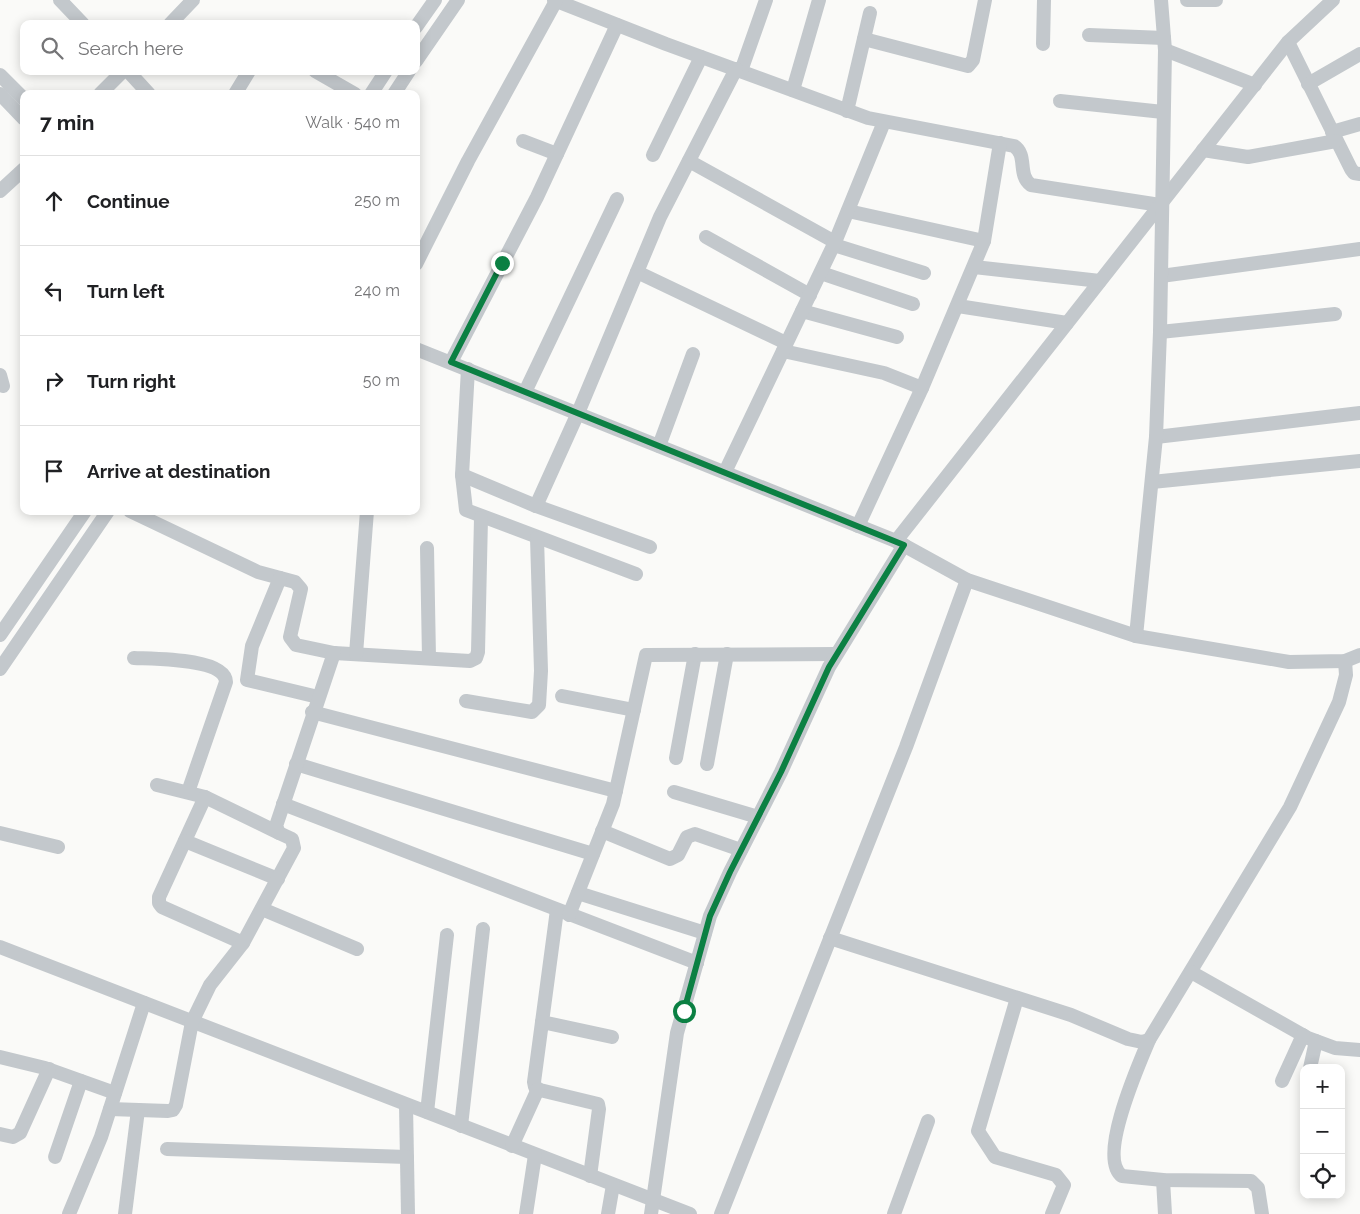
<!DOCTYPE html>
<html lang="en">
<head>
<meta charset="utf-8">
<style>
	body { margin:0; font-family:Raleway,sans-serif; background:#f2f2f2; color:#202124 }
	.controls { position:absolute; right:15px; bottom:15px; display:grid; overflow:hidden; border-radius:10px; box-shadow:0 2px 12px #0003 }
	.controls button { width:45px; height:45px; display:grid; place-items:center; padding:0; border:0; border-bottom:1px solid #e0e0e0; background:#fff; color:#202124; font:25px sans-serif }
	.stop { position:absolute; width:15px; height:15px; margin:-11px; border:4px solid #0b8043; border-radius:50%; background:#fff }
	.stop.end { background:#0b8043; border-color:#fff; box-shadow:0 1px 5px #0008 }
	.list { margin:0; padding:0; list-style:none }
	h2 { display:flex; justify-content:space-between; align-items:center; height:65px; margin:0; padding:0 20px; font-size:21px }
	h2 small { font-size:16px; font-weight:400; color:#757577 }
	.list li { display:grid; grid-template-columns:32px 1fr auto; gap:15px; align-items:center; box-sizing:border-box; height:90px; padding:0 20px; border-top:1px solid #e0e0e0 }
	.list b { display:block; font-size:19px; white-space:nowrap }
	.list em { font-size:16px; font-style:normal; color:#757577 }
	.icon { flex:none; width:28px; height:28px; fill:none; stroke:currentColor; stroke-width:2; stroke-linecap:round; stroke-linejoin:round }
	.map { position:relative; flex:none; width:1360px; height:1214px; overflow:hidden }
	.search { position:absolute; background:#fff; box-shadow:0 2px 12px #0003; left:20px; top:20px; width:400px; height:55px; display:flex; align-items:center; gap:12px; box-sizing:border-box; padding:0 18px; border-radius:10px; color:#757577; font-size:19px }
	.panel { position:absolute; background:#fff; box-shadow:0 2px 12px #0003; left:20px; top:90px; width:400px; height:425px; border-radius:10px }
	.map>svg:first-child { display:block }
	.lines { fill:none; stroke-linecap:round; stroke-linejoin:round }
	.minor { stroke:#c3c8cc; stroke-width:14 }
	.route { stroke:#0b8043; stroke-width:6 }
</style>
</head>
<body>
<div class="map">
<svg width="1360" height="1214" viewBox="0 0 1360 1214">
	<rect width="100%" height="100%" fill="#fafaf8"/>
	<g class="lines">
		<g class="minor">
			<polyline points="60,0 83,24"/>
			<path d="M 554,0 L 666,44 L 868,118 L 1014,146 C 1028,155 1017,175 1031,185 L 1160,205"/>
			<polyline points="1187,0 1216,0"/>
			<polyline points="170,24 193,0"/>
			<polyline points="416,27 435,0"/>
			<polyline points="1089,35 1164,38"/>
			<polyline points="864,39 968,66 973,60 985,0"/>
			<polyline points="1288,42 1351,169 1354,173 1360,174"/>
			<polyline points="1043,44 1044,0"/>
			<polyline points="1165,50 1255,85"/>
			<polyline points="416,61 458,0"/>
			<polyline points="128,71 149,94"/>
			<polyline points="315,71 355,94"/>
			<polyline points="741,71 766,0"/>
			<polyline points="0,75 24,99"/>
			<polyline points="1308,84 1360,54"/>
			<polyline points="793,90 819,0"/>
			<polyline points="0,94 24,119"/>
			<polyline points="100,94 123,71"/>
			<polyline points="235,94 249,71"/>
			<polyline points="371,94 386,71"/>
			<polyline points="394,94 409,71"/>
			<polyline points="1060,101 1163,112"/>
			<polyline points="847,111 870,13"/>
			<polyline points="1332,132 1360,124"/>
			<polyline points="523,141 557,154"/>
			<polyline points="1203,150 1248,157 1336,141"/>
			<polyline points="653,155 701,57"/>
			<polyline points="689,161 835,242"/>
			<polyline points="0,191 24,169"/>
			<polyline points="848,211 984,241"/>
			<polyline points="706,237 810,295"/>
			<polyline points="834,245 924,273"/>
			<polyline points="416,264 468,161 556,1"/>
			<polyline points="974,267 1100,281"/>
			<polyline points="637,272 786,343"/>
			<polyline points="821,273 913,304"/>
			<polyline points="1161,276 1360,249"/>
			<polyline points="958,306 1067,323"/>
			<polyline points="802,311 897,337"/>
			<polyline points="1160,332 1335,314"/>
			<polyline points="416,349 896,541 967,580 1136,636 1289,662 1345,661 1360,655"/>
			<polyline points="783,351 884,373 922,388"/>
			<polyline points="451,362 537,197 617,25"/>
			<polyline points="468,369 462,475 466,510 636,574"/>
			<polyline points="0,375 3,386"/>
			<polyline points="525,392 617,199"/>
			<polyline points="1156,437 1360,413"/>
			<polyline points="659,446 693,354"/>
			<polyline points="725,472 835,242 884,122"/>
			<polyline points="462,475 536,506 650,547"/>
			<polyline points="1152,482 1360,461"/>
			<polyline points="536,506 578,413 660,217 736,69"/>
			<polyline points="130,511 258,572 295,582 301,589 290,637 296,645 334,653 470,661 476,658 478,652 481,518"/>
			<polyline points="858,526 922,388 984,241 1000,143"/>
			<polyline points="896,541 1288,42 1333,0"/>
			<polyline points="427,548 429,658"/>
			<polyline points="280,578 252,646 247,680 318,697"/>
			<polyline points="0,635 85,511"/>
			<polyline points="1136,636 1156,437 1160,332 1165,50 1161,0"/>
			<polyline points="356,654 367,511"/>
			<path d="M 134,658 C 153,659 225,658 226,682 L 188,792"/>
			<polyline points="0,669 108,511"/>
			<polyline points="562,696 634,710"/>
			<polyline points="466,701 532,712 539,705 541,671 537,538"/>
			<polyline points="312,712 616,791"/>
			<polyline points="676,758 695,654"/>
			<polyline points="296,764 593,854"/>
			<polyline points="707,764 727,654"/>
			<polyline points="157,785 205,797 279,833"/>
			<polyline points="674,792 758,817"/>
			<polyline points="205,797 159,897 159,903 162,907 243,943"/>
			<polyline points="283,804 697,963"/>
			<polyline points="602,831 670,859 678,855 687,837 695,834 741,850"/>
			<polyline points="0,833 58,847"/>
			<polyline points="185,841 278,879"/>
			<polyline points="578,893 705,933"/>
			<polyline points="262,909 357,949"/>
			<polyline points="557,910 534,1082 535,1087 540,1090 598,1104 599,1109 590,1176"/>
			<polyline points="569,915 613,804 646,655 836,654"/>
			<polyline points="830,938 1071,1015 1128,1039 1142,1042 1149,1040 1290,807 1339,702 1346,675 1345,661"/>
			<polyline points="0,947 690,1214"/>
			<polyline points="1191,972 1308,1038 1335,1048 1360,1050"/>
			<polyline points="1017,998 978,1131 995,1157 1056,1175 1064,1185 1052,1214"/>
			<polyline points="542,1022 612,1037"/>
			<path d="M 1149,1040 C 1139,1064 1097,1158 1122,1176 L 1163,1180 L 1251,1181 L 1258,1188 L 1262,1214"/>
			<polyline points="0,1057 45,1068 115,1093"/>
			<polyline points="1310,1068 1316,1041"/>
			<polyline points="1282,1081 1303,1035"/>
			<polyline points="406,1105 408,1214"/>
			<polyline points="110,1109 168,1111 173,1110 176,1105 192,1022 210,985 243,943 294,848 292,839 279,833 276,826 334,653"/>
			<polyline points="427,1112 447,935"/>
			<polyline points="461,1126 483,929"/>
			<polyline points="0,1134 13,1137 20,1133 49,1069"/>
			<polyline points="512,1146 538,1089"/>
			<polyline points="167,1149 407,1157"/>
			<polyline points="55,1157 81,1081"/>
			<polyline points="1163,1180 1165,1214"/>
			<polyline points="69,1214 101,1137 144,1003"/>
			<polyline points="125,1214 138,1110"/>
			<polyline points="526,1214 535,1155"/>
			<polyline points="608,1214 613,1185"/>
			<polyline points="651,1214 677,1033 710,916 730,872 781,772 829,667 904,545"/>
			<polyline points="721,1214 906,747 967,580"/>
			<polyline points="894,1214 928,1121"/>
		</g>
	</g>
	<g class="lines">
		<polyline class="route" points="502,263 451,362 904,545 829,667 781,772 730,872 710,916 684,1011"/>
	</g>
</svg>
<div class="controls">
<button>+</button>
<button>−</button>
<button><svg class="icon" aria-label="locate" viewBox="0 0 24 24"><circle cx="12" cy="12" r="6"/><path d="M12 2v4M12 18v4M2 12h4M18 12h4"/></svg></button>
</div>
<div class="stop" style="left:684px;top:1011px"></div>
<div class="stop end" style="left:502px;top:263px"></div>
<div class="search"><svg class="icon" aria-label="search" viewBox="0 0 24 24"><circle cx="10" cy="10" r="6"/><path d="M15 15l6 6"/></svg>Search here</div>
<section class="panel">
<h2>7 min<small>Walk · 540 m</small></h2>
<ul class="list">
<li><svg class="icon" aria-label="ahead" viewBox="0 0 24 24"><path d="M12 20V5M6 11l6-6 6 6"/></svg><div><b>Continue</b></div><em>250 m</em></li>
<li><svg class="icon" aria-label="left" viewBox="0 0 24 24"><path d="M17 20v-9H6M10 6l-5 5 5 5"/></svg><div><b>Turn left</b></div><em>240 m</em></li>
<li><svg class="icon" aria-label="right" viewBox="0 0 24 24"><path d="M7 20v-9h11M14 6l5 5-5 5"/></svg><div><b>Turn right</b></div><em>50 m</em></li>
<li><svg class="icon" aria-label="arrive" viewBox="0 0 24 24"><path d="M6 21V4h12l-3 4 3 4H6"/></svg><div><b>Arrive at destination</b></div></li>
</ul>
</section>
</div>
</body>
</html>
